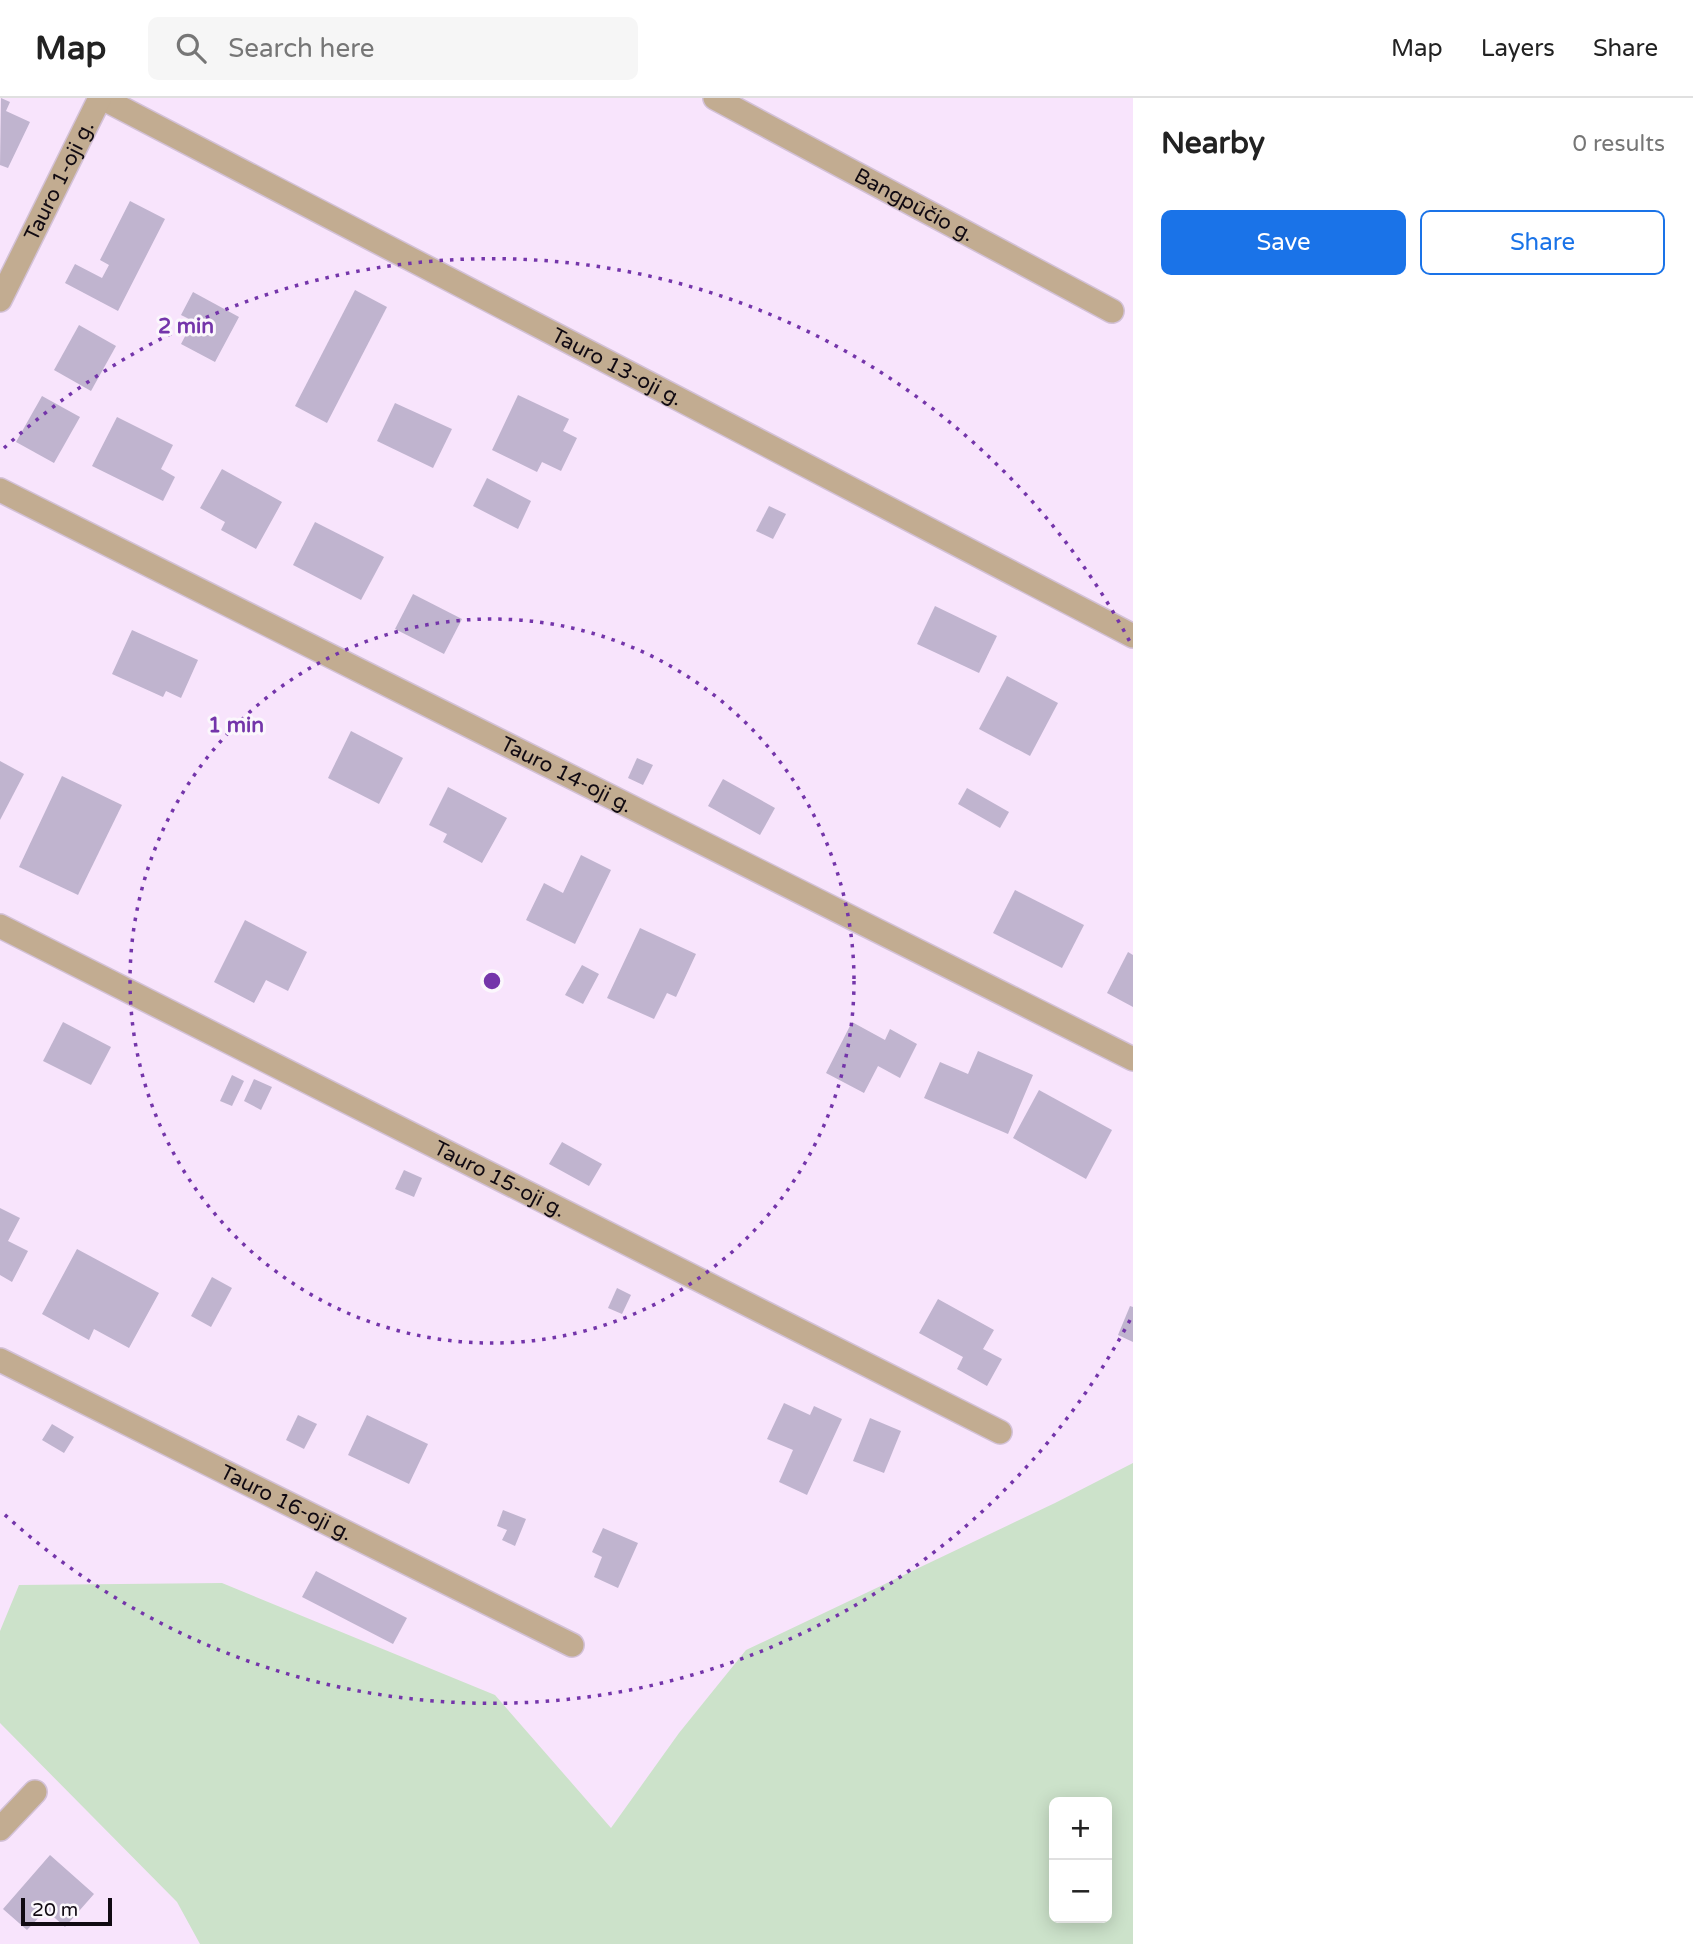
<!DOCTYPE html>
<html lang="en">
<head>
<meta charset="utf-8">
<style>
	body { margin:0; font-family:"Varela Round",sans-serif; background:#f6f6f6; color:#222 }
	.controls { position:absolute; right:21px; bottom:21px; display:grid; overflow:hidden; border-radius:10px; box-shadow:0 4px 18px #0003 }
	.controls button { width:63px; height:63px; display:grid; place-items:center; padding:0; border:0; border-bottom:2px solid #e0e0e0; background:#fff; color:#222; font:35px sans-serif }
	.scale { position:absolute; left:21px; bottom:18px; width:91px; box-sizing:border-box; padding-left:7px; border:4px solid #110a12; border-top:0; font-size:19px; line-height:24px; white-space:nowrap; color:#110a12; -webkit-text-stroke:5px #fbf7fc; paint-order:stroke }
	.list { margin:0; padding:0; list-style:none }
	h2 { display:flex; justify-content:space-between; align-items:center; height:91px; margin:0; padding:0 28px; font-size:30px }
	h2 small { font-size:23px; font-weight:400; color:#767676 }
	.actions { display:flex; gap:14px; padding:21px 28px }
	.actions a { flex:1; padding:16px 0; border:2px solid #1a73e8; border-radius:10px; text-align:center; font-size:24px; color:#1a73e8 }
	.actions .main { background:#1a73e8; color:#fff }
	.icon { flex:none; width:38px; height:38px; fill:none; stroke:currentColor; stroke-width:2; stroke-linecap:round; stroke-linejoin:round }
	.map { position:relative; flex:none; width:1133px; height:1846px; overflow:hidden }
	header { display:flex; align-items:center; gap:42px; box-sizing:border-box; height:98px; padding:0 35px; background:#fff; border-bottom:2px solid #e0e0e0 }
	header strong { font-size:33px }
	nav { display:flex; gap:38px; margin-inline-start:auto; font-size:24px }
	.search { width:490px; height:63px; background:#f6f6f6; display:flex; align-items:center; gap:18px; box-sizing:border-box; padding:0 24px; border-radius:10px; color:#767676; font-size:26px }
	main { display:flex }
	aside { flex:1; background:#fff }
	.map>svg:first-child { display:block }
	.green { fill:#cce2ca; fill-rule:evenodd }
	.building { fill:#c0b4cf }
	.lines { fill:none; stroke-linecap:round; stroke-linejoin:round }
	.minor-casing { stroke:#d3c1d7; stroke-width:26 }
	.minor { stroke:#c2ac91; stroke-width:23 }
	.ring { fill:none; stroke:#7435aa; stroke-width:3.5; stroke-dasharray:3.5 7 }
	.labels { text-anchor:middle; stroke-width:6; stroke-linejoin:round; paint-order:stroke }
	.street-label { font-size:21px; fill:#110a12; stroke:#fbf7fc }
	.centre { fill:#7435aa; stroke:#fbf7fc; stroke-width:3.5 }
	.ring-label { font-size:21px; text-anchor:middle; font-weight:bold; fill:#7435aa; stroke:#fbf7fc; stroke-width:6; stroke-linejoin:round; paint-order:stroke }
</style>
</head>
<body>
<header>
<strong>Map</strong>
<div class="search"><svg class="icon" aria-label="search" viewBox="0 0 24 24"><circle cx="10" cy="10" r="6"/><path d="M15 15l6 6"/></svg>Search here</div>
<nav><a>Map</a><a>Layers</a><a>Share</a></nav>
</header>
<main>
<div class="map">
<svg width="1133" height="1846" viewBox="0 0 1133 1846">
	<rect width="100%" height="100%" fill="#f8e4fc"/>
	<path class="green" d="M 1133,1365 L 1133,1846 L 200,1846 L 177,1804 L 0,1625 L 0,1533 L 19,1487 L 222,1485 L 495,1597 L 611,1730 L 679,1635 L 746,1552 L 1055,1405 ZM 1054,1704 L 1107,1704 L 1107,1820 L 1054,1820 Z"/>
	<g class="building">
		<polygon points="1,0 10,4 6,13 30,24 8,70 0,67"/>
		<polygon points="130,103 165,121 118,213 65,185 75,166 102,180 109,167 100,162"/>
		<polygon points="355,192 387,209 327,325 295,308"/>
		<polygon points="193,194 239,219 215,264 181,246 193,223 181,217"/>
		<polygon points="79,227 116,248 91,293 54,272"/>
		<polygon points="518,297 569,321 563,333 577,340 561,373 542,364 537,374 492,352"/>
		<polygon points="42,298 80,319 54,365 16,344"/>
		<polygon points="395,305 452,331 433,370 377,343"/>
		<polygon points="117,319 173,347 161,371 175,379 163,403 92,368"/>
		<polygon points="222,371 282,404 256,451 221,432 225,424 200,410"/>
		<polygon points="487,380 531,403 518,431 473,408"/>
		<polygon points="769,408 786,416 773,441 756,433"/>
		<polygon points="315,424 384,459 361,502 293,467"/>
		<polygon points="413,496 462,521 444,556 395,531"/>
		<polygon points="935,508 997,538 979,575 917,546"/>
		<polygon points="132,532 198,562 181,600 166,593 163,599 112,576"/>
		<polygon points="1007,578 1058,605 1030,658 979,631"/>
		<polygon points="351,633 403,660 379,706 328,680"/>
		<polygon points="637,660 653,667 643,687 628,680"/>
		<polygon points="0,663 24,676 0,722"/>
		<polygon points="62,678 122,707 78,797 19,769"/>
		<polygon points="723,681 775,710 760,737 708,708"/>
		<polygon points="448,689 507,720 482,765 443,744 447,736 429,727"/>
		<polygon points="967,690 1009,714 1000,730 958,706"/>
		<polygon points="581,757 611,772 575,846 526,822 544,785 563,795"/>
		<polygon points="1015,792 1084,827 1062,870 993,835"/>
		<polygon points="245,822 307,854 288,893 266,882 254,905 214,884"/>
		<polygon points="640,830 696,856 676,899 667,895 654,921 607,900"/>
		<polygon points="1128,854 1133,857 1133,909 1107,895"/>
		<polygon points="582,867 599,876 583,906 565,897"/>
		<polygon points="63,924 111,949 91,987 43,963"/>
		<polygon points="852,924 885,942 890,931 917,946 900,980 878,968 864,995 826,975"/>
		<polygon points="978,953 1033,977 1008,1036 924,1000 940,964 968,976"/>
		<polygon points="232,977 244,983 232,1008 220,1003"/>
		<polygon points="254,981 272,989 261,1012 244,1003"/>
		<polygon points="1039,992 1112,1032 1086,1081 1013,1040"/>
		<polygon points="562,1044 602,1066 589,1088 549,1066"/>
		<polygon points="404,1072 422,1080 414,1099 395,1091"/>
		<polygon points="0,1110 20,1120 8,1143 28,1153 12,1184 0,1177"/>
		<polygon points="77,1151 159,1195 129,1250 94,1231 89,1242 42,1216"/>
		<polygon points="212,1179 232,1190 211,1229 191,1218"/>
		<polygon points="617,1190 631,1197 622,1216 608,1210"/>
		<polygon points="938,1201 994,1232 983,1251 1002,1261 987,1288 957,1271 963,1259 919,1235"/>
		<polygon points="1130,1208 1133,1209 1133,1244 1118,1237"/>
		<polygon points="784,1305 810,1317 814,1308 842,1321 807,1397 779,1384 793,1352 767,1341"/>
		<polygon points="298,1317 317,1326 304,1351 286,1342"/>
		<polygon points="367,1317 428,1346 409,1386 348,1357"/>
		<polygon points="870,1320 901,1333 884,1375 853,1363"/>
		<polygon points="52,1326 74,1339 64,1355 42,1342"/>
		<polygon points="503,1412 526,1421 515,1448 502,1442 507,1432 497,1428"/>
		<polygon points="603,1430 638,1445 618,1490 594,1479 602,1459 592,1454"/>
		<polygon points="316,1473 407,1520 393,1546 302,1499"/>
		<polygon points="50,1757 94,1796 65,1829 46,1812 27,1832 3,1811"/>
	</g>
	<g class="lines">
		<defs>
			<g id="minor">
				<path id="s1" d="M 102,0 L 1133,538"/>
				<path id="s2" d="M 715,0 L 1112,213"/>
				<path id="s3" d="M 0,202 L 100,0"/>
				<path id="s4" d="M 0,392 L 1133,961"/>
				<path id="s5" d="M 0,828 L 1000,1334"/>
				<path id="s6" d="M 0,1262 L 572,1547"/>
				<polyline points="0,1731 35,1694"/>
			</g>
		</defs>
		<use href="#minor" class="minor-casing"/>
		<use href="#minor" class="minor"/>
	</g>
	<g class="ring">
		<circle cx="492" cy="883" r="362"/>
		<path d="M1130 1222A723 723 0 0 1 4 1416M4 350A723 723 0 0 1 1130 544"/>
	</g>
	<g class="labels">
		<g class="street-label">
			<text dy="7" stroke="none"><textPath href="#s3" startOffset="133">Tauro 1-oji g.</textPath></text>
			<text dy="7" stroke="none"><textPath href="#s2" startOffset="226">Bangpūčio g.</textPath></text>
			<text dy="7" stroke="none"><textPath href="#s1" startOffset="581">Tauro 13-oji g.</textPath></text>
			<text dy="7" stroke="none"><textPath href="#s4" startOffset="634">Tauro 14-oji g.</textPath></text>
			<text dy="7" stroke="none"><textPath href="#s5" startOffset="560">Tauro 15-oji g.</textPath></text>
			<text dy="7" stroke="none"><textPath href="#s6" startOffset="320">Tauro 16-oji g.</textPath></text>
		</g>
	</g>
	<circle cx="492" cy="883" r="10" class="centre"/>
	<g class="ring-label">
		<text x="186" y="235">2 min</text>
		<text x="236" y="634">1 min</text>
	</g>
</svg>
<div class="controls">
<button>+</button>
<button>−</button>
</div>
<div class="scale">20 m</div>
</div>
<aside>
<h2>Nearby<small>0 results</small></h2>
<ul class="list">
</ul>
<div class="actions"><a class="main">Save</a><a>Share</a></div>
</aside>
</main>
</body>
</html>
